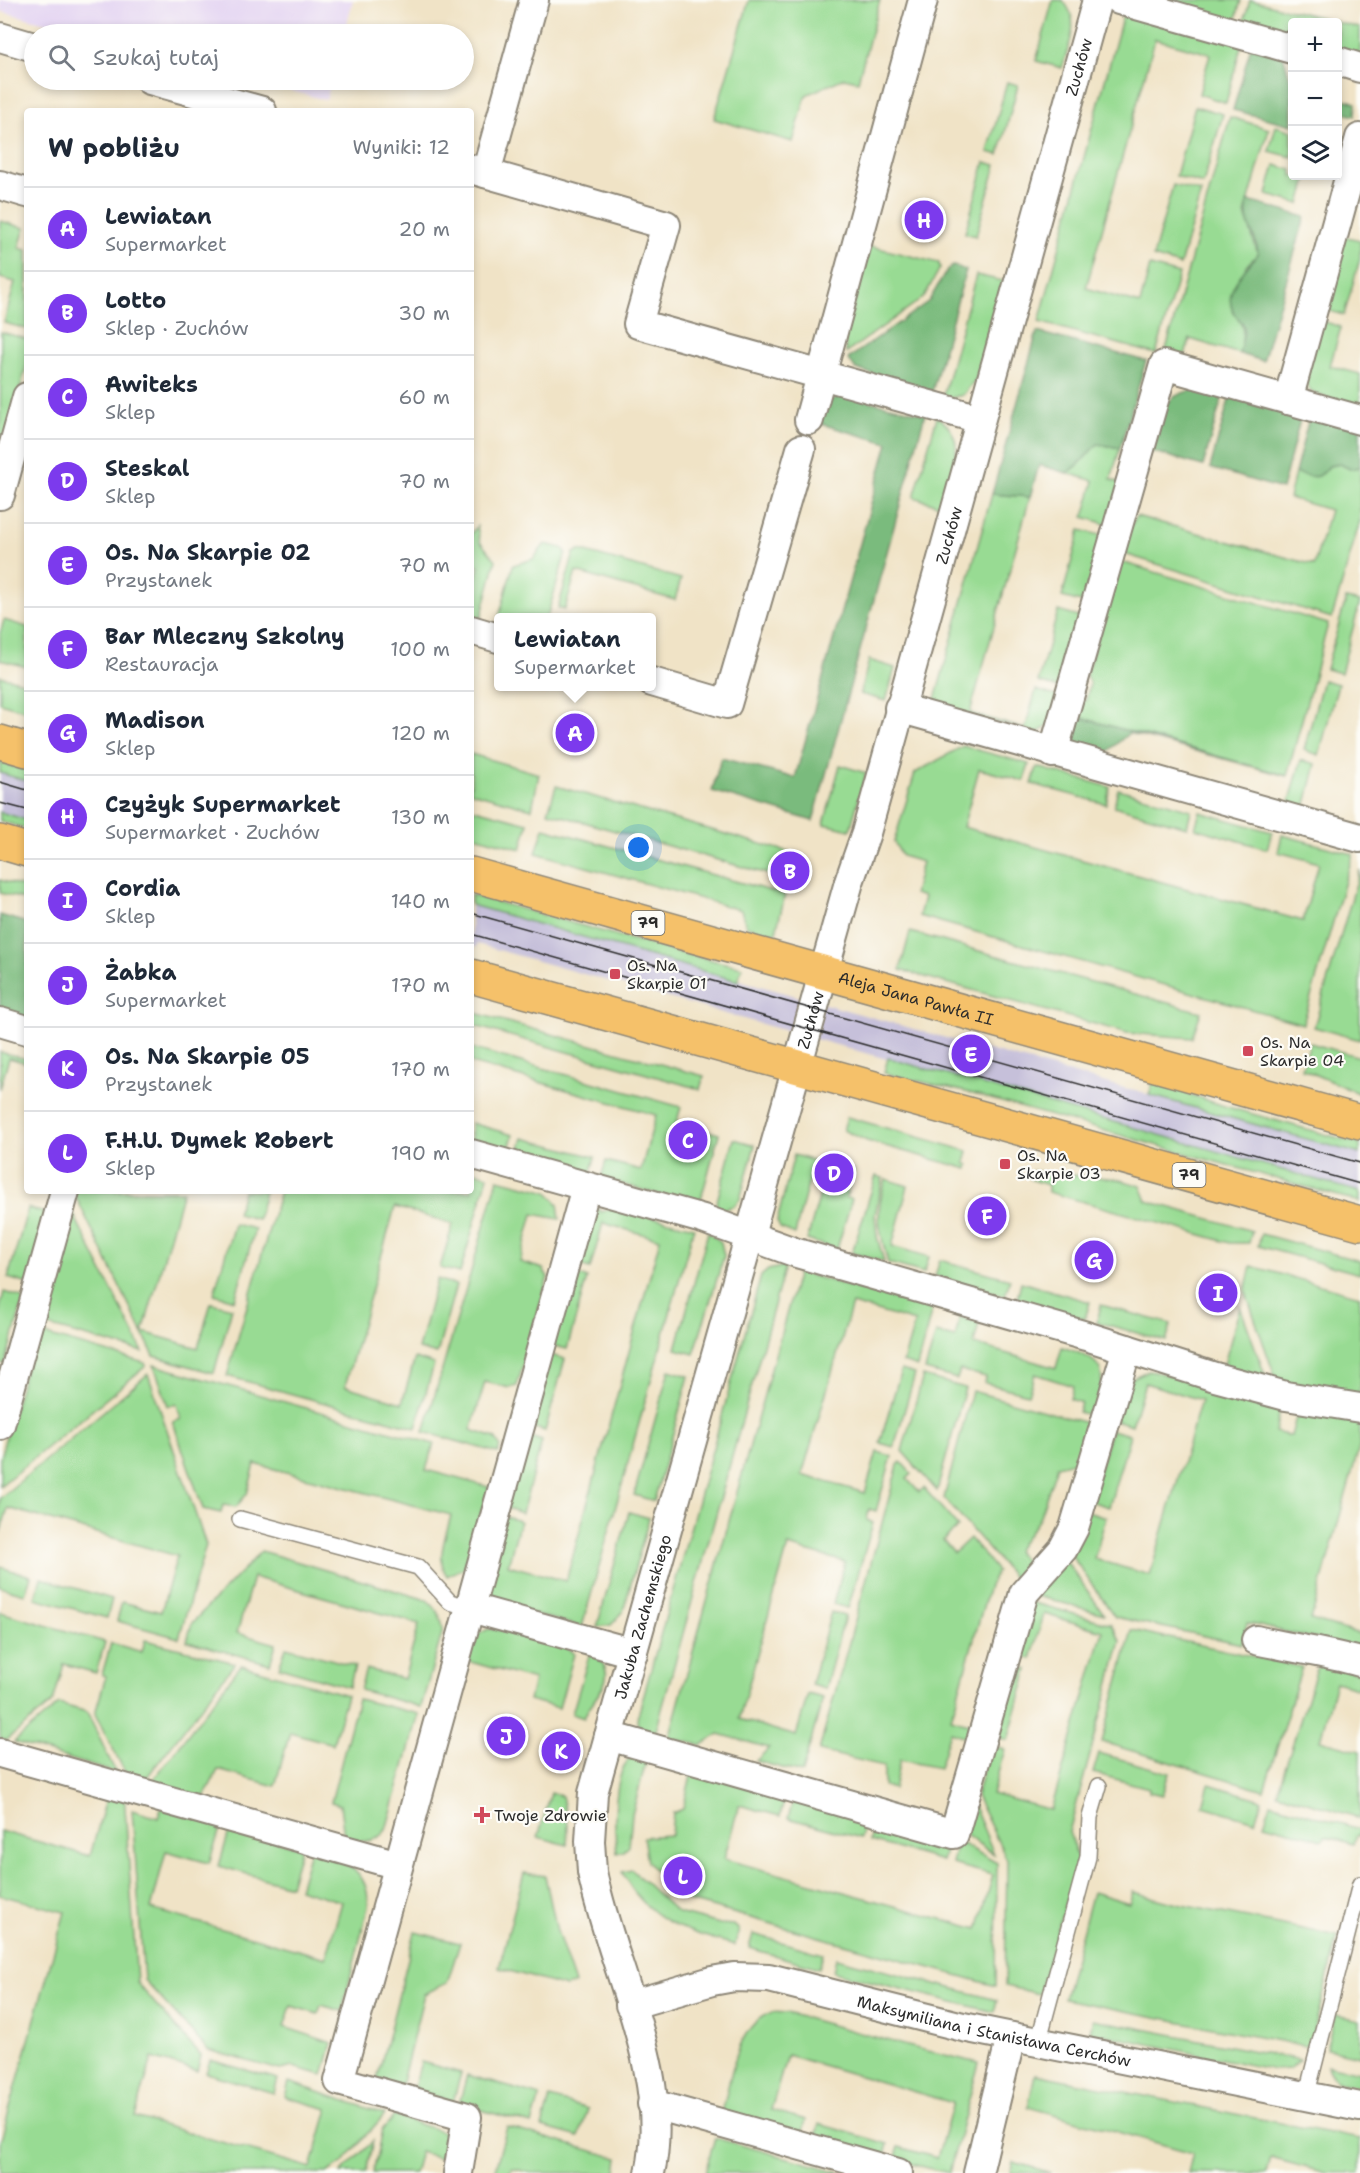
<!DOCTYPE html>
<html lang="pl">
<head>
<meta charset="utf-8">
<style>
	body { margin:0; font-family:"Shantell Sans",sans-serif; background:#f2f2f3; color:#1f2937 }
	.controls { position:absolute; right:18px; top:18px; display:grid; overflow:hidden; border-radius:6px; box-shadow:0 3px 9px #0003 }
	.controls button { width:54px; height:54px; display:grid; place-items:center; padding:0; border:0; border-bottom:2px solid #e0e1e3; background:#fff; color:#1f2937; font:30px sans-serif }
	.you { position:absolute; left:639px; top:848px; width:21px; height:21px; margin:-15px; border:4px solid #fff; border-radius:50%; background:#1a73e8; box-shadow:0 0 0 9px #1a73e833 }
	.badge { display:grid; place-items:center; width:39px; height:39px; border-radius:50%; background:#7c3aed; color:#fff; font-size:20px; font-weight:700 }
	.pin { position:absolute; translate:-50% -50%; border:3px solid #fff; box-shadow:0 2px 6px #0006 }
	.popup { position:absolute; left:494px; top:613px; width:162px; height:78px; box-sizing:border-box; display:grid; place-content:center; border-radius:6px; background:#fff; filter:drop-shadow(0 2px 4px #0005); font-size:20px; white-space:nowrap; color:#747a83 }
	.popup b { font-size:22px; color:#1f2937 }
	.popup::after { content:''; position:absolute; left:50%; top:100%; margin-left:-12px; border:12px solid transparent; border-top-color:#fff }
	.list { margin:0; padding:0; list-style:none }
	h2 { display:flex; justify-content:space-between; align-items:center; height:78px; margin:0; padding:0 24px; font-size:26px }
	h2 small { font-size:20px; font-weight:400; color:#747a83 }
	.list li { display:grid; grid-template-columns:39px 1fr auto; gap:18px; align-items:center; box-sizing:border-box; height:84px; padding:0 24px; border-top:2px solid #e0e1e3 }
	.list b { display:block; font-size:22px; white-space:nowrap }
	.list p { margin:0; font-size:20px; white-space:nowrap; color:#747a83 }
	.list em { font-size:20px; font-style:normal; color:#747a83 }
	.icon { flex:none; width:33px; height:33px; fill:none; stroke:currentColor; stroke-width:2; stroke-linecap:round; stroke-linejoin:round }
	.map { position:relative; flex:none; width:1360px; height:2173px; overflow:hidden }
	.search { position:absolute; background:#fff; box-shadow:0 3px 9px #0003; left:24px; top:24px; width:450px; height:66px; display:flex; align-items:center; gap:15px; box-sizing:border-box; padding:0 21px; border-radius:33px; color:#747a83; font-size:22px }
	.panel { position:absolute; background:#fff; box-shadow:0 3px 9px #0003; left:24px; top:108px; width:450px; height:1086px; border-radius:6px }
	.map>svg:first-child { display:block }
	.built { fill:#e3d3f2 }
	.industrial { fill:#c6c0da }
	.green { fill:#98db93; stroke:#62835f; stroke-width:1.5 }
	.forest { fill:#7abb7d; stroke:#527354; stroke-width:1.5 }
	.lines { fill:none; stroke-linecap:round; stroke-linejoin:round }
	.lane-casing { stroke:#8e8778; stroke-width:18 }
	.street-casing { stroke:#8e8778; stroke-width:32 }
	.primary-casing { stroke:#8e8778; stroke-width:36 }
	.lane { stroke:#fff; stroke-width:15 }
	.street { stroke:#fff; stroke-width:28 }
	.primary { stroke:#f5c16b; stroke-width:33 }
	.tram { stroke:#2b2b2b; stroke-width:1.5 }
	.poi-dot { fill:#d1495b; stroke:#fdfcf7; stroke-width:2 }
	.labels { text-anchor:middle; stroke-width:4.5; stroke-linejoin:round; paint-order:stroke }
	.shield { fill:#fdfcf7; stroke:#6a6a68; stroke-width:1.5 }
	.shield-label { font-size:15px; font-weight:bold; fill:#2b2b2b }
	.street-label { font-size:16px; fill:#2b2b2b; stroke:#fdfcf7 }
	.poi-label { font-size:16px; fill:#2b2b2b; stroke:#fdfcf7; text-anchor:start }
</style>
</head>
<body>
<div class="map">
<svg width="1360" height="2173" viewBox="0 0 1360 2173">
	<rect width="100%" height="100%" fill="#fdfcf7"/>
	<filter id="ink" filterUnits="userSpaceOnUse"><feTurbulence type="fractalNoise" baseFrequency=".0167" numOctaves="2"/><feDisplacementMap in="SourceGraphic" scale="12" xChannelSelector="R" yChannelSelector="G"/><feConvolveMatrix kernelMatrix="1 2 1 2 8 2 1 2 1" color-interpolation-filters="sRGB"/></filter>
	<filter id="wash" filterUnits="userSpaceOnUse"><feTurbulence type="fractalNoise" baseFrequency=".008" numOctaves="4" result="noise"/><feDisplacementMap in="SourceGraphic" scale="24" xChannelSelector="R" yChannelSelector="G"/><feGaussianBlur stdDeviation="1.35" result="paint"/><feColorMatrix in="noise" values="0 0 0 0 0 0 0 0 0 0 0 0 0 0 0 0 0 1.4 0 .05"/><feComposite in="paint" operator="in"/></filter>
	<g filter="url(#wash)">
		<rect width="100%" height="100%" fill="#f0e3c6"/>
		<g class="built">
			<polygon points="0,0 353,0 344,34 87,34 0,11"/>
			<polygon points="251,80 332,80 326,100"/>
		</g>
		<g class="industrial">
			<polygon points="0,773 27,781 27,820 0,812"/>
			<polygon points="471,905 1360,1154 1360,1192 477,944 476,948 471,946"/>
		</g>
		<g class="green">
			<polygon points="749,0 880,0 858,81 844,78 806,95 793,142 714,119"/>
			<path d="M 1053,0 L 1062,0 C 1082,19 1069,45 1062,68 L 1036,61 Z"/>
			<polygon points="1155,0 1241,0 1235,23"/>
			<polygon points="1250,0 1324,18 1323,22 1292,22 1292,40 1243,25"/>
			<polygon points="1124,11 1242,43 1226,103 1199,94 1210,54 1155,39 1086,288 1140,304 1150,266 1179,274 1156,354 1039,322"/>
			<polygon points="1332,21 1360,28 1360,58 1338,52 1338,22"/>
			<polygon points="1007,82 1018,85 999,155 988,152"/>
			<polygon points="1195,106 1223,114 1203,184 1176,176"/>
			<path d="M 1230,117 L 1269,129 L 1245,214 L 1258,254 L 1246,266 L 1232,311 C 1248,329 1242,333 1240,354 L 1190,339 L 1183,362 L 1164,357 Z"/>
			<polygon points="1276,126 1292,131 1292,157 1269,151"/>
			<polygon points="985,162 996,165 976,236 965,233"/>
			<polygon points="1275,165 1292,170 1292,176 1308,176 1300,204 1267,195"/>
			<polygon points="1173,185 1201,192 1180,265 1153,257"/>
			<polygon points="0,221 25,228 19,248 27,250 27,329 4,323 15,282 0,278"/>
			<polygon points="1343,236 1360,240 1360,259 1344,315 1322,309"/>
			<polygon points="870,246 939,263 940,268 924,297 846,353 845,337"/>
			<polygon points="976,275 1003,281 976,379 963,395 942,400"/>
			<polygon points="1319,320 1341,327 1330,366 1360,374 1360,411 1311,392 1305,381"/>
			<polygon points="1,332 27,339 27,364 0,460"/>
			<path d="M 937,417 C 972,439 950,472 941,506 L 914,497 Z"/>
			<path d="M 1098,444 L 1120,448 L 1111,479 L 1120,483 L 1108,525 L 1084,517 L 1094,481 L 1067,473 C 1086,462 1084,455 1098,444 Z"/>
			<path d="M 1340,464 L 1350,469 L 1360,467 L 1360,521 L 1332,618 L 1118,552 L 1136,516 L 1314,565 L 1330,510 L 1289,498 L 1295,473 C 1311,477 1319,481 1329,466 Z"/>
			<polygon points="992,494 1030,497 970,713 1025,729 1036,690 1060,697 1047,727 1037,733 933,707"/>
			<polygon points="477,526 480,542 496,560 481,618 471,615 471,581 475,582 479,566 471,564 471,534"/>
			<polygon points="1080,530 1104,536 1085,603 1062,597"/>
			<polygon points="545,544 562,548 566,552 547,617 499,617 513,565 533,559"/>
			<polygon points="579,550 681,579 675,600 576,572 565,609 558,608 574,553"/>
			<polygon points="1118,561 1328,624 1287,776 1075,716 1078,704 1086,700 1090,684 1086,676"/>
			<polygon points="1346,599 1360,602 1341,673 1326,669"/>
			<polygon points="1058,611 1082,618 1062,689 1038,682"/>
			<polygon points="4,620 27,627 27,667 0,660 0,633"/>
			<polygon points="869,660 895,668 886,701 860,694"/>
			<polygon points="0,676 27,683 27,711 0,703"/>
			<polygon points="1323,680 1338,684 1319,755 1304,750"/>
			<polygon points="963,746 1029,764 1024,781 979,769 963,827 1303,921 1319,863 1278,852 1282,835 1353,854 1303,1024 919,916 924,897 914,894 922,862 902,856 894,842 915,773"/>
			<polygon points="471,754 539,774 532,809 471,792"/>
			<polygon points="1301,760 1316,764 1305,808 1288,808"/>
			<polygon points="0,763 27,770 27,781 0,773"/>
			<polygon points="840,765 866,773 850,830 824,824"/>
			<polygon points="1037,767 1110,787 1106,804 1032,784"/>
			<polygon points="556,786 793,853 791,857 787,857 781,876 792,881 548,812"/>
			<polygon points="1118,789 1191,810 1187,827 1114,806"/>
			<polygon points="471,808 528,823 521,849 471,835"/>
			<polygon points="0,812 27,820 27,829 0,821"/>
			<polygon points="1200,812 1272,832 1267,849 1195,828"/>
			<polygon points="544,828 785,895 776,932 773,934 746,926 741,910 536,853"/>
			<polygon points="1360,870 1360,1040 1314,1027"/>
			<polygon points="0,880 27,888 27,900 0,893"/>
			<polygon points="471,895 673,951 742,967 738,981 471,905"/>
			<polygon points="910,932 1201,1012 1192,1038 1127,1033 900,970"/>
			<polygon points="471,1012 704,1076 700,1089 471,1025"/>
			<polygon points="1310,1043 1360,1057 1360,1094 1302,1069"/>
			<polygon points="471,1048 681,1107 669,1148 699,1157 707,1131 719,1134 699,1206 601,1178 606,1161 641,1170 656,1115 471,1063"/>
			<polygon points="0,1052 27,1059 27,1063 9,1058 0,1089"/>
			<polygon points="888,1058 1360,1192 1360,1202 966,1092 884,1073"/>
			<polygon points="1153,1082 1224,1106 1360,1144 1360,1154 1149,1095"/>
			<polygon points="847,1117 968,1151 965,1163 969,1165 968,1169 867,1141 843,1130"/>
			<polygon points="471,1123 513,1135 508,1152 471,1141"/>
			<polygon points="523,1138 595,1157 590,1175 518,1155"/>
			<polygon points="734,1139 755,1145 740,1199 734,1206 714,1212"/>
			<polygon points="794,1155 814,1161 795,1234 780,1228 777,1221"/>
			<polygon points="847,1168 854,1170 846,1198 852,1199 837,1249 807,1240 823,1184 841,1188"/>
			<polygon points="471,1171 488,1176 460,1273 440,1268 453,1224 395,1207 345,1386 402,1403 415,1358 434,1364 416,1428 227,1376 280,1191 471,1191"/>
			<polygon points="1032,1171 1118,1179 1141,1186 1147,1201 1252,1231 1249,1243 1230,1243 1048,1192 1048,1185 1030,1179"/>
			<polygon points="876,1176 883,1178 875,1215 877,1236 884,1262 852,1253"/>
			<polygon points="498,1179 548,1192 558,1204 560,1219 533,1214 520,1262 543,1269 548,1277 517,1386 510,1388 485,1382 471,1430 495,1438 500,1446 498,1453 424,1432"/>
			<path d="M 886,1179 L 908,1186 L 892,1246 L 929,1257 L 924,1273 L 888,1263 C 879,1227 874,1216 886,1179 Z"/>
			<polygon points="75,1191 183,1191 143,1332 198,1348 211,1303 232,1308 214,1373 154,1356 74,1193"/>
			<polygon points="243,1191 265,1191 258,1219 237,1214"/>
			<polygon points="70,1207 143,1352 37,1323"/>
			<polygon points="28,1208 48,1214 28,1284 8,1278"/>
			<polygon points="614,1208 694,1227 582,1627 505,1606 487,1588 502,1516 520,1521 508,1565 566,1581 660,1239 603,1223 590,1269 573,1264 593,1214 599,1209 601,1212"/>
			<polygon points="234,1224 255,1229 235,1300 214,1294"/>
			<polygon points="708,1232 721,1242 724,1256 694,1354 676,1349"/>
			<polygon points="1261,1234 1360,1261 1360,1274 1258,1246"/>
			<polygon points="940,1260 1010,1279 1005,1296 935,1276"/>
			<polygon points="785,1266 654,1738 638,1729 637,1719 761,1276 768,1270"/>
			<polygon points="1251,1266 1360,1296 1360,1388 1357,1399 1278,1385 1245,1291"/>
			<polygon points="798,1272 932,1309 917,1367 903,1362 915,1322 852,1304 802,1475 865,1493 877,1452 892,1456 876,1511 869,1509 867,1520 873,1523 848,1608 833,1604 845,1562 788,1546 739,1719 796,1736 808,1694 823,1698 802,1773 756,1761 769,1748 719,1734 701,1745 669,1738"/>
			<polygon points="570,1273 587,1278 567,1349 551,1345"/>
			<polygon points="437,1279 456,1285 437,1354 418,1349"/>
			<polygon points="1021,1282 1090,1302 1085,1319 1017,1299"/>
			<polygon points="4,1292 24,1298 5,1365 0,1363 0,1308"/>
			<polygon points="1101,1305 1171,1324 1166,1341 1097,1322"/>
			<polygon points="1240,1306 1269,1386 1222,1372"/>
			<path d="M 960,1317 L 979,1323 L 974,1344 L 1056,1368 L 1062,1347 C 1110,1362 1106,1372 1093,1416 L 1078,1412 L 1081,1403 L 1070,1399 L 1073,1386 L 1035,1374 L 1028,1394 L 985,1383 L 986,1377 L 960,1370 L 957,1379 L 925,1370 L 936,1333 L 955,1338 Z"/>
			<polygon points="36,1332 145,1363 146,1366 0,1486 0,1457"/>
			<polygon points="547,1354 565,1359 545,1431 527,1426"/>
			<path d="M 154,1365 L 434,1444 L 426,1470 L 489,1487 L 464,1568 L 447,1576 C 435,1559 447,1534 451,1515 L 255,1464 L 247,1494 L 236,1507 L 223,1505 L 221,1513 L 203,1509 L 173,1422 L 181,1419 L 177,1404 L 168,1406 Z"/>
			<polygon points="669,1370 689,1376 654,1501 634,1495"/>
			<polygon points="901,1370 915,1374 894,1447 880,1443"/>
			<polygon points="1149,1370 1281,1406 1275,1432 1291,1436 1298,1410 1360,1419 1360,1444 1311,1620 1360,1634 1360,1649 1247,1623 1242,1644 1115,1617 1071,1555 1087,1511 1106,1517 1094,1559 1150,1575 1201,1400 1145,1383 1132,1425 1114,1420 1132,1378"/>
			<polygon points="148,1374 206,1545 179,1638 117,1621 122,1602 161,1612 177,1556 8,1508 0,1534 0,1498"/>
			<polygon points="923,1376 965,1388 937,1491 902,1451"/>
			<polygon points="972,1391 1091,1424 1080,1460 1057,1466 1039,1519 1016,1551 1032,1569 1020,1585 944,1498"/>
			<polygon points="1111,1430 1130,1435 1109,1507 1090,1501"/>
			<polygon points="525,1435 542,1441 522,1513 504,1507"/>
			<polygon points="901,1462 912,1474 907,1479 919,1492 924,1488 958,1527 943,1540 954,1553 970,1538 997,1571 989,1586 951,1719 976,1726 972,1739 950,1732 939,1768 900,1760 894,1789 884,1786 884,1766 819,1751 898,1465"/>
			<polygon points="629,1512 649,1518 623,1612 611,1625 597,1627"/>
			<path d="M 261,1551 L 427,1600 C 437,1608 442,1617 443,1630 L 421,1707 L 360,1690 L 366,1669 L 404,1679 L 419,1624 L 253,1577 L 237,1633 L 276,1644 L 270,1664 L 187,1641 L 192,1623 Z"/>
			<polygon points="1066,1561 1104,1614 1033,1595"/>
			<polygon points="0,1567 31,1576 25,1594 0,1587"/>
			<polygon points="41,1578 112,1599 107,1618 35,1598"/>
			<polygon points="1030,1602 1111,1624 1121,1641 1069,1832 1078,1859 1039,1994 1005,1986 1007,1860 976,1796 990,1745 1005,1749 992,1794 1051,1810 1103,1631 1044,1614 1031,1659 1015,1654"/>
			<polygon points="0,1612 105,1642 96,1673 64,1664 53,1702 7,1740 0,1738"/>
			<polygon points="831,1612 845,1616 825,1689 811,1685"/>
			<polygon points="488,1629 500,1630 567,1648 574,1654 559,1708 529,1700 534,1680 467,1661 477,1635"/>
			<polygon points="1132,1630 1302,1667 1264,1790 1102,1742"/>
			<polygon points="145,1640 235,1663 144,1781 127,1776 95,1714 106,1676 102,1675 111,1643 142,1652"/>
			<polygon points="286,1647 355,1666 349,1687 279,1667"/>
			<path d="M 590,1652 C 627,1676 591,1696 584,1718 L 572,1714 Z"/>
			<polygon points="1321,1663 1360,1673 1360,1689 1336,1682 1320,1740 1360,1751 1360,1818 1277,1793 1316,1671"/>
			<polygon points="1012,1664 1028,1669 1008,1740 992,1736"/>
			<polygon points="241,1665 347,1695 333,1744 290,1732 275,1786 218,1770 203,1799 150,1784"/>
			<path d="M 358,1699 L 419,1714 L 386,1830 C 374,1845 360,1842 344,1837 L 340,1805 L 331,1802 Z"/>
			<polygon points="59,1704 87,1712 116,1773 14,1742"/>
			<polygon points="1099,1753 1169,1773 1162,1795 1149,1792 1149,1788 1093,1773"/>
			<path d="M 632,1757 L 647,1758 L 632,1815 L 629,1846 L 624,1851 L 617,1853 C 614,1832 612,1769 632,1757 Z"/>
			<polygon points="693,1767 786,1794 780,1816 739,1805 724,1859 978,1929 993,1875 952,1864 957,1841 997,1863 996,1986 686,1900 682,1897 683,1894 689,1894 694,1866 674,1862 670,1886 647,1862 643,1837 671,1835 673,1813 683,1809"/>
			<polygon points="1209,1784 1262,1800 1255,1821 1203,1806"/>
			<polygon points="109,1789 124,1793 137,1983 201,2056 197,2071 152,2058 135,2117 311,2168 328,2109 285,2097 289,2082 385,2114 342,2163 327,2173 0,2173 0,2143 65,1912 0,1895 0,1831 90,1856"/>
			<polygon points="551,1793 562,1796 568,1825 567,1845 538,1837"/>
			<polygon points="794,1797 866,1817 861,1838 788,1818"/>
			<polygon points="1271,1803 1360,1829 1360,1836 1357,1835 1354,1844 1325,1836 1323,1840 1264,1824"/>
			<polygon points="973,1804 994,1854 965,1835"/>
			<path d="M 161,1808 L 221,1826 L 209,1863 L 166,1851 L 151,1909 L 326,1958 L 342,1902 L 299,1889 L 310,1851 C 341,1860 370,1867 368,1907 L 342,2011 L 321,2005 L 318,2014 L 291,2006 L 284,2027 L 332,2043 L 323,2075 L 293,2067 L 280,2070 L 208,2050 L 144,1980 L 132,1810 L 158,1818 Z"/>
			<polygon points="875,1819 948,1840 942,1861 870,1841"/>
			<polygon points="230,1828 301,1848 290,1886 219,1866"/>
			<path d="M 632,1870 L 678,1913 L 720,1924 L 734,1925 L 739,1930 L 735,1945 C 685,1931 647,1922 622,1872 Z"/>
			<polygon points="524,1873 545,1876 557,1931 575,1984 566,1987 499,1968"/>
			<polygon points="1093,1892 1129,1903 1133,1892 1177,1904 1338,1936 1310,2047 1064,1999"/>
			<polygon points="415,1932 460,1943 447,1983 424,1994 401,2086 377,2079"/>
			<polygon points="753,1934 823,1954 819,1968 749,1948"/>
			<polygon points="836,1958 997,2000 994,2012 833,1972"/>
			<path d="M 772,2012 L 787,2013 L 915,2048 L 979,2063 L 949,2173 L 895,2160 L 899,2147 L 937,2158 L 953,2103 L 787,2055 L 771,2110 L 806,2120 L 802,2135 L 722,2113 C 731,2080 735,2025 772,2012 Z"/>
			<polygon points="1335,2015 1360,2020 1360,2056 1326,2049"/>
			<polygon points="1093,2019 1300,2060 1289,2069 1275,2070 1090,2032"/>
			<polygon points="210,2060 278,2079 274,2093 206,2073"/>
			<polygon points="421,2062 461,2073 453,2102 413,2090"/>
			<polygon points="1327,2065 1360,2072 1360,2087 1337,2082"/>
			<polygon points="1035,2074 1360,2139 1360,2173 1326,2173 1271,2158 1267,2173 1188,2173 1193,2153 1028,2107"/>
			<polygon points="467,2075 540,2096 532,2124 459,2104"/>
			<polygon points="550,2098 588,2109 579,2137 542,2127"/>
			<polygon points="394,2116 444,2132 446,2137 440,2158 420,2152 414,2173 373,2173 382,2130"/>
			<polygon points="819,2124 888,2144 884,2158 815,2138"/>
			<polygon points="507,2127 618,2158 616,2173 530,2173 512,2168 510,2173 494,2173"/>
			<polygon points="715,2137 715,2138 843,2173 705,2173"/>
			<polygon points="373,2141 366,2173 341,2173"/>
			<polygon points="1013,2162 1052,2173 1010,2173"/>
		</g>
		<g class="forest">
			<polygon points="1251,46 1283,55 1292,85 1292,125 1233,110"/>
			<polygon points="1338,97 1356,103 1355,116 1338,111"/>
			<path d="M 1248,201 L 1305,217 L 1263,361 L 1240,354 C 1240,346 1243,339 1244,331 C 1245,322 1236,319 1233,311 C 1222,290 1247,268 1258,254 C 1257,232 1242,226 1248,201 Z"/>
			<polygon points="953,266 966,270 932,392 856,369 848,359 929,301 947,270"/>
			<path d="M 1037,332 L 1146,361 L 1120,448 L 1098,444 C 1084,455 1086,462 1067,473 L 1039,465 L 1030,497 L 992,494 Z"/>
			<path d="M 1200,389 L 1224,391 L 1203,466 L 1147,450 C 1158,418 1160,393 1200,389 Z"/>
			<polygon points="1231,393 1302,412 1282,489 1210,468"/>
			<polygon points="842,395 925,414 813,821 712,791 721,758 795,778 888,443 814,422 825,403"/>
			<path d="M 1310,414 L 1360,428 L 1360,467 L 1350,469 L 1340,464 L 1329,466 C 1319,481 1311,477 1295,473 Z"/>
			<polygon points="1075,716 1287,776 1129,733 1105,754 1075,743 1070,732"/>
			<polygon points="0,915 27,923 27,1020 0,1013"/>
		</g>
	</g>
	<g filter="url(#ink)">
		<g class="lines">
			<defs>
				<g id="lane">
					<polyline points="240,1519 418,1567 450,1602 471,1608"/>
					<polyline points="1038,2043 1088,1857 1090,1817 1099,1786"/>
					<polyline points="1306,2097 1360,1884"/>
				</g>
				<g id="street">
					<polyline points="1119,0 1292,49"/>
					<polyline points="0,37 34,47"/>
					<polyline points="1338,61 1360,68"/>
					<polyline points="150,80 262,111"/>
					<polyline points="471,169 666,225 638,324 980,419"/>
					<polyline points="486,173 534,0"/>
					<polyline points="0,185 27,193"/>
					<polyline points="1288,400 1360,138"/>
					<polyline points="809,420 923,0"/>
					<polyline points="0,495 27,397"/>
					<polyline points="471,630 498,638"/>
					<polyline points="652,682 727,704 801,449"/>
					<polyline points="899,708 1360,838"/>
					<polyline points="1053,753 1164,365 1360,420"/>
					<polyline points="0,1022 27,1030"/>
					<polyline points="471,1154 703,1219 797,1253 1086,1336 1215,1377 1286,1396 1360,1408"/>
					<polyline points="0,1425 65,1191"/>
					<polyline points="471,1608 633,1653"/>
					<path d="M 1256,1640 C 1291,1648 1326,1652 1360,1662"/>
					<polyline points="609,1736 954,1834 1024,1593 1063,1549 1074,1528 1127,1349"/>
					<polyline points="0,1753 398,1865"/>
					<path id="s1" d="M 630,2005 L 712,1981 L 734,1977 L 769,1978 L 963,2027 L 1360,2107"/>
					<polyline points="652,2104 898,2173"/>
					<polyline points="458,2173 467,2117 339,2081 586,1187"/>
					<path id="s2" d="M 650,2173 C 672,2076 611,1966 592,1872 L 590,1841 L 593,1793 L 849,882 L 866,833 L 1097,0"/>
					<polyline points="978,2173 1011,2037"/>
				</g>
				<g id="primary">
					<polyline points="0,742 27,750"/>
					<polyline points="0,842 27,850"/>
					<path id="s3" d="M 471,874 L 1360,1122"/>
					<polyline points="471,976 1360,1223"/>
				</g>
			</defs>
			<use href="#lane" class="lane-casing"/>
			<use href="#street" class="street-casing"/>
			<use href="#primary" class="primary-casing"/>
			<use href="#lane" class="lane"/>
			<use href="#street" class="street"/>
			<use href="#primary" class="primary"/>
			<g class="tram">
				<polyline points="0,782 27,790"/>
				<polyline points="0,803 27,810"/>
				<polyline points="471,913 1360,1163"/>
				<polyline points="471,934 1360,1184"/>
			</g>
		</g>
	</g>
	<g class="poi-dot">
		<rect x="609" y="968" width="12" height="12" rx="3"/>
		<rect x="1242" y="1045" width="12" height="12" rx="3"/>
		<rect x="999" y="1158" width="12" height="12" rx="3"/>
		<path d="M479 1806h6v6h6v6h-6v6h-6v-6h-6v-6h6z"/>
	</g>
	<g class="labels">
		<g class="shield">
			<rect x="631.5" y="911" width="33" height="24" rx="4.5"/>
			<rect x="1172.5" y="1163" width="33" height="24" rx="4.5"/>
		</g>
		<g class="shield-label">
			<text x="648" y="928">79</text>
			<text x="1189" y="1180">79</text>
		</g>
		<g class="street-label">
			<text dy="6" stroke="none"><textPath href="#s2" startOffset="2182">Zuchów</textPath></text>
			<text dy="6" stroke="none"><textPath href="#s2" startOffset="1696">Zuchów</textPath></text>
			<text dy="6" stroke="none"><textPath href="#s3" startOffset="462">Aleja Jana Pawła II</textPath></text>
			<text dy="6" stroke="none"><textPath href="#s2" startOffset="1192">Zuchów</textPath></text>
			<text dy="6" stroke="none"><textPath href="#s2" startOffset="572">Jakuba Zachemskiego</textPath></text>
			<text dy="6" stroke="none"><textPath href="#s1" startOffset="374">Maksymiliana i Stanisława Cerchów</textPath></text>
		</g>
		<g class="poi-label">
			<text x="627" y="971">Os. Na<tspan x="627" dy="18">Skarpie 01</tspan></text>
			<text x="1260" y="1048">Os. Na<tspan x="1260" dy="18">Skarpie 04</tspan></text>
			<text x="1017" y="1161">Os. Na<tspan x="1017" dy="18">Skarpie 03</tspan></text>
			<text x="494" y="1821">Twoje Zdrowie</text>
		</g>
	</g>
</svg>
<div class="controls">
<button>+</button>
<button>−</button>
<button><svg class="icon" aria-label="layers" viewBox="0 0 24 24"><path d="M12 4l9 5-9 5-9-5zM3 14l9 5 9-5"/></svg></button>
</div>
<div class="you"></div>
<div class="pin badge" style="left:575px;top:733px">A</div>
<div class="popup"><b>Lewiatan</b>Supermarket</div>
<div class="pin badge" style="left:790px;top:871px">B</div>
<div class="pin badge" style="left:688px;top:1140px">C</div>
<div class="pin badge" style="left:834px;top:1173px">D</div>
<div class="pin badge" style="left:971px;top:1054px">E</div>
<div class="pin badge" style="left:987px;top:1216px">F</div>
<div class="pin badge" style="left:1094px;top:1260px">G</div>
<div class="pin badge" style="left:924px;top:220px">H</div>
<div class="pin badge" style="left:1218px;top:1293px">I</div>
<div class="pin badge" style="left:506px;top:1736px">J</div>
<div class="pin badge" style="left:561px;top:1751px">K</div>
<div class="pin badge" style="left:683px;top:1876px">L</div>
<div class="search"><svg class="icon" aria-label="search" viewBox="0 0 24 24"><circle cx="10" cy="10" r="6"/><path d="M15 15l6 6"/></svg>Szukaj tutaj</div>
<section class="panel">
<h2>W pobliżu<small>Wyniki: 12</small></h2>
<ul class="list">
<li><span class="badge">A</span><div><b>Lewiatan</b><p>Supermarket</p></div><em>20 m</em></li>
<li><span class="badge">B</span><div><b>Lotto</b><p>Sklep · Zuchów</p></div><em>30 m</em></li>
<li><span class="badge">C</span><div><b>Awiteks</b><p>Sklep</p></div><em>60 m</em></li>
<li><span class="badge">D</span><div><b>Steskal</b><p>Sklep</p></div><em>70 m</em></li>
<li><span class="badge">E</span><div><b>Os. Na Skarpie 02</b><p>Przystanek</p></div><em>70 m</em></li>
<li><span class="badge">F</span><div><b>Bar Mleczny Szkolny</b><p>Restauracja</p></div><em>100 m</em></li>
<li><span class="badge">G</span><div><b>Madison</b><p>Sklep</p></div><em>120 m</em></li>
<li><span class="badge">H</span><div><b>Czyżyk Supermarket</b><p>Supermarket · Zuchów</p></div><em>130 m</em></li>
<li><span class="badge">I</span><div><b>Cordia</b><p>Sklep</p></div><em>140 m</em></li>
<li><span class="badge">J</span><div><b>Żabka</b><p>Supermarket</p></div><em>170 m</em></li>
<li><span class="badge">K</span><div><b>Os. Na Skarpie 05</b><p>Przystanek</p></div><em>170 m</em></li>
<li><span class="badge">L</span><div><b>F.H.U. Dymek Robert</b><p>Sklep</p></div><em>190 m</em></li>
</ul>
</section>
</div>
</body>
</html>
